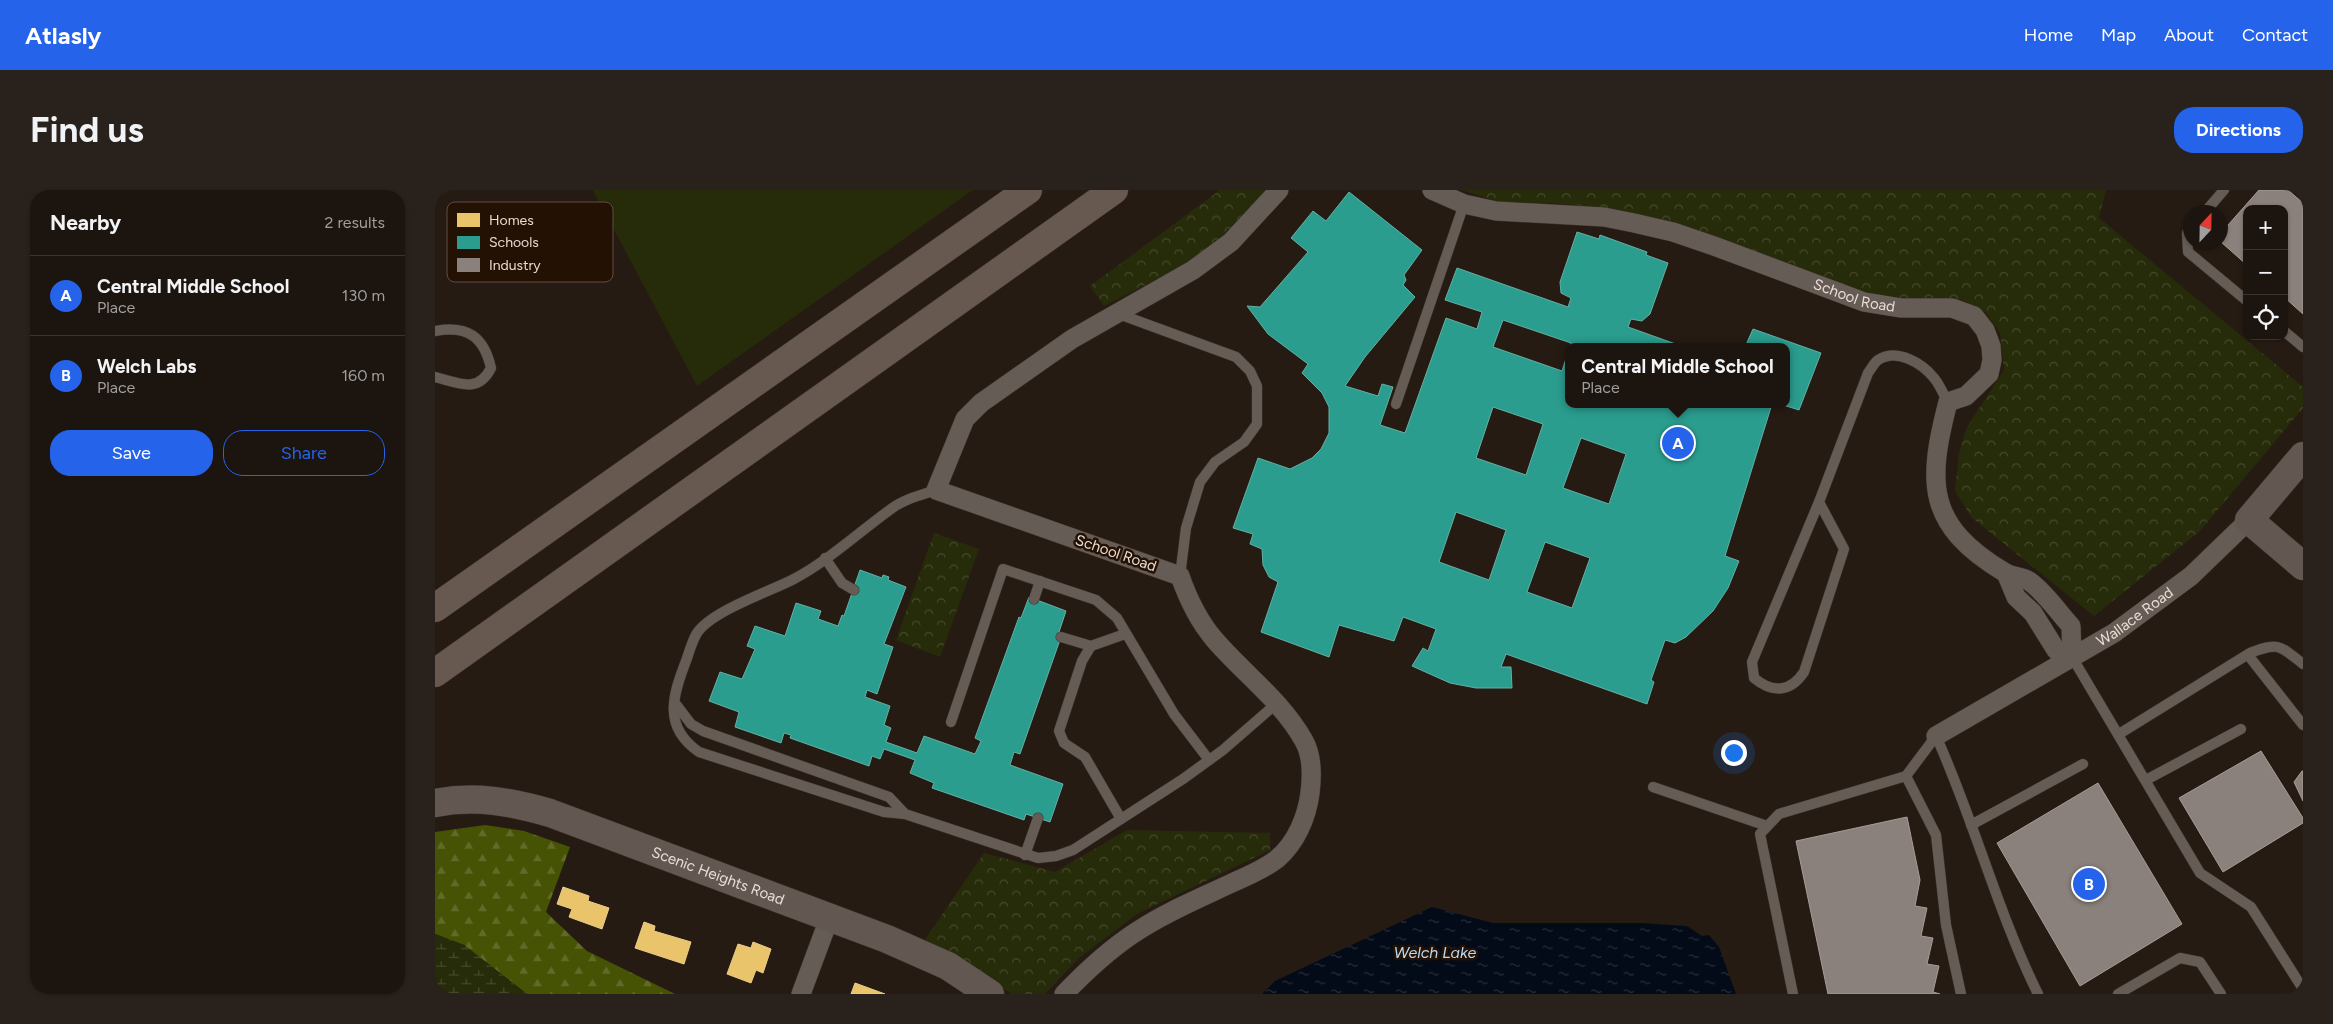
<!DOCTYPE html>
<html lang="en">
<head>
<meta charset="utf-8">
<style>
	body { margin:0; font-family:Figtree,sans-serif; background:#29211c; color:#f1f3f6 }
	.controls { position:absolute; right:15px; top:15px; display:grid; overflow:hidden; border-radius:10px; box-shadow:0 1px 4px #0004 }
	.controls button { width:45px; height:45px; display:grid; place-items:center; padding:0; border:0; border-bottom:1px solid #3a332e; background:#1c140e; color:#f1f3f6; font:25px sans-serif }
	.compass { position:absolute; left:1748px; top:15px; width:45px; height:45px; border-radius:50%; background:#1c140e; box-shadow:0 1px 4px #0004; rotate:22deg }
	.you { position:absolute; left:1298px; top:562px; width:18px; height:18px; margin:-12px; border:4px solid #fff; border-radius:50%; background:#1a73e8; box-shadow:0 0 0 8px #1a73e833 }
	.badge { display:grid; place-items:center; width:32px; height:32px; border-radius:50%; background:#2563eb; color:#fff; font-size:16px; font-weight:700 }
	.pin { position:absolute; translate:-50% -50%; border:2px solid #fff; box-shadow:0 1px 5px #0006 }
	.popup { position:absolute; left:1130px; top:153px; width:225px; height:65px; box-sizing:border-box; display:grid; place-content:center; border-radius:10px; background:#1c140e; filter:drop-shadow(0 1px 4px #0005); font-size:16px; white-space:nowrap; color:#a09e9e }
	.popup b { font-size:19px; color:#f1f3f6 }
	.popup::after { content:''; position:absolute; left:50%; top:100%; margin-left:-10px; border:10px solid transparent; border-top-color:#1c140e }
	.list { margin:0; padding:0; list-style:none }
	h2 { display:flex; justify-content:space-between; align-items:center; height:65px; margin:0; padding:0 20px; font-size:21px }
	h2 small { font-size:16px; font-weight:400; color:#a09e9e }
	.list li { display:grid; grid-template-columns:32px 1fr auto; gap:15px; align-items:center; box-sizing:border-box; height:80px; padding:0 20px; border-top:1px solid #3a332e }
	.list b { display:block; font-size:19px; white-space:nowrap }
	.list p { margin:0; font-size:16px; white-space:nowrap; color:#a09e9e }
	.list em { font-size:16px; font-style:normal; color:#a09e9e }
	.actions { display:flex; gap:10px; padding:15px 20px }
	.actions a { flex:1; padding:11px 0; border:1px solid #2563eb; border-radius:20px; text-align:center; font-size:18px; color:#2563eb }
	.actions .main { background:#2563eb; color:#fff }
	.icon { flex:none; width:28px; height:28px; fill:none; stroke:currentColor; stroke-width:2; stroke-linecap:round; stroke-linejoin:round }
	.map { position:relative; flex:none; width:1868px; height:804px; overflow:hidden; border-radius:20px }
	header { display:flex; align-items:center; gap:30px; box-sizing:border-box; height:70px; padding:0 25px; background:#2563eb; color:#fff }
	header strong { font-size:24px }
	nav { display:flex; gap:28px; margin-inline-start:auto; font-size:18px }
	.intro { display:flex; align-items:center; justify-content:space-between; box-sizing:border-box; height:120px; padding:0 30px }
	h1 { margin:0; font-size:35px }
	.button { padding:12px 22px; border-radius:20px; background:#2563eb; color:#fff; font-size:18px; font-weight:700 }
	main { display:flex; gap:30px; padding:0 30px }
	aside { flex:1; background:#1c140e; border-radius:20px; box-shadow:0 1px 4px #0004 }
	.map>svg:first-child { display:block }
	.grass { fill:#262b09 }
	.forest { fill:url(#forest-firs) }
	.wetland { fill:url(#wetland-marsh) }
	.park { fill:url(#park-crowns) }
	.water { fill:url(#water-ripples) }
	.homes { fill:#e9c46a; stroke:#eacc8a }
	.schools { fill:#2a9d8f; stroke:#64b0a4; fill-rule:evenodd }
	.industry { fill:#8a817c; stroke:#a79d96 }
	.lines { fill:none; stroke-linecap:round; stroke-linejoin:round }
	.lane-casing { stroke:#3f3630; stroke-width:11 }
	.street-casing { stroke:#3f3630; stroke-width:20 }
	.secondary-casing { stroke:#3f3630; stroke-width:29 }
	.highway-casing { stroke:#3f3630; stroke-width:29 }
	.lane { stroke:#665c56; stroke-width:10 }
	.street { stroke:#665c56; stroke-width:19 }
	.secondary { stroke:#625751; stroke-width:28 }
	.highway { stroke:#675850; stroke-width:28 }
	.labels { text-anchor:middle; stroke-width:5; stroke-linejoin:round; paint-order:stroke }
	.street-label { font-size:15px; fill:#ebddd4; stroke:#231103 }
	.water-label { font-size:16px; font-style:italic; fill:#b9daf7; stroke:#231103 }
	.key { fill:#231103; stroke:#5f4e42; stroke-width:1 }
	.key-label { font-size:14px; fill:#ebddd4 }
</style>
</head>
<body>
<header>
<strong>Atlasly</strong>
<nav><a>Home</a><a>Map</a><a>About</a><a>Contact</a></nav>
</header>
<div class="intro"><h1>Find us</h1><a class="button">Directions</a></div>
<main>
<aside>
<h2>Nearby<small>2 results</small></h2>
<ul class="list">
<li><span class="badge">A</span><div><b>Central Middle School</b><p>Place</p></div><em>130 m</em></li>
<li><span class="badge">B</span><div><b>Welch Labs</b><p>Place</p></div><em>160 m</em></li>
</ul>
<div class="actions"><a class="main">Save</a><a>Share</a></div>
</aside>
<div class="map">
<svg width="1868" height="804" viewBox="0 0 1868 804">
	<defs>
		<pattern id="forest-firs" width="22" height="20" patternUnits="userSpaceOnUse" patternTransform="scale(1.25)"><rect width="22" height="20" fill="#465204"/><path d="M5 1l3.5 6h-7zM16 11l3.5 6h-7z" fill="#616a28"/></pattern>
		<pattern id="wetland-marsh" width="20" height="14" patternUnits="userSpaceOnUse" patternTransform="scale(1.25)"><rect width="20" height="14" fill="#262b09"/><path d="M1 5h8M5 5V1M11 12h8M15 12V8" fill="none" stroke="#46492c"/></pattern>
		<pattern id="park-crowns" width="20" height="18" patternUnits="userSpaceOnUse" patternTransform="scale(1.25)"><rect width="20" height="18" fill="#262b09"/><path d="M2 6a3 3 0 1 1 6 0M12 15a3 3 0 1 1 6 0" fill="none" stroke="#46492c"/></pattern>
		<pattern id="water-ripples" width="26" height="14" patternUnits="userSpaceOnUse" patternTransform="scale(1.25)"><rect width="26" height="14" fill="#030b18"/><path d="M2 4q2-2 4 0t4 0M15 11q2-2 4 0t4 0" fill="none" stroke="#282e39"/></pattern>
	</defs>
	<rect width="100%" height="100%" fill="#261b13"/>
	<polygon class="grass" points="158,0 538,0 262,196"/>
	<polygon class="forest" points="50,635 89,641 135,657 111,722 152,761 240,804 92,804 29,755 0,744 0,642"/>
	<polygon class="wetland" points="0,744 29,755 92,804 0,804"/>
	<g class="park">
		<path d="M 785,0 L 831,0 C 820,12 809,26 797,37 C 761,72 713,94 669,116 L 655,96 Z"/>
		<polygon points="1026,0 1671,0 1664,28 1868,197 1868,218 1765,341 1659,426 1537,328 1520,301 1524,263 1532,237 1569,180 1565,143 1551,123 1527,110 1463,108 1434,104 1237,31 1172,18 1115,13 1075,15"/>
		<polygon points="499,343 544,359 505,467 461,450"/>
		<polygon points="692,640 835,643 835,660 702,724 644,768 610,804 577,804 489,751 549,663 620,682"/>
	</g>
	<polygon class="water" points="997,717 1058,733 1207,733 1252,736 1267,746 1274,745 1284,757 1301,804 827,804 840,791"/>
	<g class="homes">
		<polygon points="128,697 154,706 153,711 174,718 167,739 134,727 137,719 122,714"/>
		<polygon points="209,732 220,736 219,741 256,752 249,774 200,758"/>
		<polygon points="318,752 336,759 328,783 321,780 316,793 292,784 303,754 316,758"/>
		<polygon points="420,793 450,804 416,804"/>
	</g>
	<g class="schools">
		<path d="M 914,2 L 987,60 L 969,85 L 971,90 L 968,95 L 980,107 L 930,167 L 910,196 L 943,206 L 947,194 L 958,197 L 945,235 L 970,243 L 1011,128 L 1042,139 L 1047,122 L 1010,110 L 1022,78 L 1133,117 L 1136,108 L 1126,103 L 1125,92 L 1142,42 L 1164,49 L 1165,45 L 1212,62 L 1211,65 L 1233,73 L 1215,124 L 1207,131 L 1196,129 L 1193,137 L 1249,157 L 1135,157 L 1136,153 L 1068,130 L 1058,157 L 1127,181 L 1134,159 L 1134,214 L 1337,214 L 1290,366 L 1304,371 L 1293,398 L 1278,421 L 1251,447 L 1240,453 L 1230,450 L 1216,490 L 1219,492 L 1212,514 L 1071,464 L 1066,477 L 1076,477 L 1077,498 L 1041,498 L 1015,493 L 977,476 L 988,458 L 993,461 L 1001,439 L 968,427 L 959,451 L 904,435 L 894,467 L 826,442 L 843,392 L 834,387 L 828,375 L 827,359 L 815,354 L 818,344 L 798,338 L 823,268 L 855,279 L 877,268 L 886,259 L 894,243 L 894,217 L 887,203 L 867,183 L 873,174 L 833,144 L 812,116 L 825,117 L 873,62 L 856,48 L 878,21 L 891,31 ZM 1058,217 L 1108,234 L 1091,285 L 1041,268 ZM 1146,248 L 1191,264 L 1174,314 L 1128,298 ZM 1021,322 L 1071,340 L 1054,390 L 1004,372 ZM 1110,352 L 1155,368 L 1137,418 L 1092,402 Z"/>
		<polygon points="1318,139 1386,163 1364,220 1345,214 1352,214 1352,157 1310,157"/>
		<polygon points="425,380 447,388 448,385 454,387 453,390 471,397 449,454 458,457 442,504 432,500 430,507 455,516 449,535 456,538 451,552 482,563 489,546 540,564 546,551 540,548 584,427 586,428 594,407 631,421 624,442 627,443 626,447 585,564 579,562 575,575 628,594 615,632 591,624 589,630 497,598 499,593 475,583 480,570 449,559 445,569 437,566 434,576 355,548 356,545 349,543 346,553 300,537 304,522 274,511 285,482 307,489 320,459 312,456 320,436 350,446 361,413 386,421 383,429 403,436 407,425 409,426"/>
	</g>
	<g class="industry">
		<polygon points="1824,0 1853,0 1868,13 1868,124 1849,107 1849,19 1812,19 1812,75 1786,52 1786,43"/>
		<polygon points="1826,561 1868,628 1868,633 1788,682 1744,608"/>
		<polygon points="1867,581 1868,581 1868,611 1859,592"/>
		<polygon points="1663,593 1747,734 1645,796 1562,653"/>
		<polygon points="1472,627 1485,690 1480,716 1492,718 1486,746 1498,748 1492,774 1504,776 1498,802 1505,804 1393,804 1361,651"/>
	</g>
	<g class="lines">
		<defs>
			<g id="lane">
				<polyline points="1770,22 1789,0"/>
				<polyline points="1756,40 1752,43 1753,62 1812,111"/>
				<polyline points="681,123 801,167 815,181 822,196 822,234 809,252 780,272 765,292 751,338 745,386"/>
				<path d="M 0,141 C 33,135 49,147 56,178 C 43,204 24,193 0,187"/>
				<polyline points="1849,141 1868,157"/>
				<polyline points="961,214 1029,14"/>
				<path d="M 501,300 C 486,305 469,309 456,319 C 424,342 392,372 357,390 C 333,402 277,421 262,443 C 257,451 254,463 251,471 C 237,507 228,537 264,562 L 449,622 L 470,624 L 603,668 L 621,666 L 638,660 L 748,589 L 788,560 L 841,514"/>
				<path d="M 1384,312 L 1409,359 L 1369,482 C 1355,503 1337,503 1319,488 L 1317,472 L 1384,312 L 1433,183 C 1436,179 1439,173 1443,170 C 1462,158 1487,173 1499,188 C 1505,195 1508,204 1513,212"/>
				<polyline points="390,368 407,393 419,400"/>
				<polyline points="599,409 605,391"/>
				<polyline points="626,447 656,456"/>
				<polyline points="1813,465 1868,535"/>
				<polyline points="1637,467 1765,683 1816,717 1868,799"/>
				<polyline points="240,513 256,534 268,541 454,607 470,624"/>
				<polyline points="516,532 568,379 661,410 682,428 739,524 774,570"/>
				<path d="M 1684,544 L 1815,463 C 1844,452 1844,455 1868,474"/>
				<polyline points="1471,586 1501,645 1511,735 1526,804"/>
				<polyline points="1711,590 1806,539"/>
				<polyline points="1218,597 1332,636"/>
				<polyline points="686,629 650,567 629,553 624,541 647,471 656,456 690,444"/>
				<polyline points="1536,635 1648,574"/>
				<polyline points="590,665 603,628"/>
				<path d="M 1358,804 L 1325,644 L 1344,624 L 1471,586 L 1501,546 C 1539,630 1562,721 1603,804"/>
				<polyline points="1683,804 1745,768 1765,772 1786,804"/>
			</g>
			<g id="street">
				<path id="s1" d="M 997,0 L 1029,14 L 1061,21 L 1169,27 L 1199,33 L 1238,42 L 1279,56 L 1429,112 L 1466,118 L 1517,118 L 1539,126 L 1550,140 L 1556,156 L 1557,170 L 1554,184 L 1531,206 L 1513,212 C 1492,293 1491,335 1569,382 C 1576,387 1587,386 1594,391 C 1610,402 1623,422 1636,436 L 1637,467"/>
				<polyline points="1571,383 1581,407 1598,423 1621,460 1637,467"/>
				<path id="s2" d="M 1501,546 L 1679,443 L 1756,386 L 1814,330"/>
				<polyline points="366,804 395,726"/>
				<path d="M 629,804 C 651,781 677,757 704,740 C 733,721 767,707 799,692 C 813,686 829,679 842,669 C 861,653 872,627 875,603 C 877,587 877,565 869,551 C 847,511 808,483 779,449 C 763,430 753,409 745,386 L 501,300 L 530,229 L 546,213 L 637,149 L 758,80 L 796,52 L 844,0"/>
			</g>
			<g id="secondary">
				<polyline points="1868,266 1814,330 1868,376"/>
				<path id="s3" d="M 0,613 C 40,605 77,612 115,623 L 452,749 L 513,776 L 555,804"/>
			</g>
			<g id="highway">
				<polyline points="0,418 593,0"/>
				<polyline points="0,483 679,0"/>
			</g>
		</defs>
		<use href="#lane" class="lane-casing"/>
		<use href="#street" class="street-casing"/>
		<use href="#secondary" class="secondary-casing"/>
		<use href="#highway" class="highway-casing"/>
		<use href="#lane" class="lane"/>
		<use href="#street" class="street"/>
		<use href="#secondary" class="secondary"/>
		<use href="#highway" class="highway"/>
	</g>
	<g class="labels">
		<g class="street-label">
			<text dy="5" stroke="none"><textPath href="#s1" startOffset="439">School Road</textPath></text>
			<text transform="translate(681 363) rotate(19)" y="5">School Road</text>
			<text dy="5" stroke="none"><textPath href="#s2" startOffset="232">Wallace Road</textPath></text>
			<text dy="5" stroke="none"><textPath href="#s3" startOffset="296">Scenic Heights Road</textPath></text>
		</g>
		<g class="water-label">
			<text x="1000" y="768">Welch Lake</text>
		</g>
	</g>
	<rect x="12" y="12" width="166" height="80" rx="8" class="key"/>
	<rect x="22" y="23" width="23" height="14" fill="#e9c46a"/>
	<rect x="22" y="46" width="23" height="13" fill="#2a9d8f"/>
	<rect x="22" y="68" width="23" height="14" fill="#8a817c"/>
	<g class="key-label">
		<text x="54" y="35">Homes</text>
		<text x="54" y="57">Schools</text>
		<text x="54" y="80">Industry</text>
	</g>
</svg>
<div class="controls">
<button>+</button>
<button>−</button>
<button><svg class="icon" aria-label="locate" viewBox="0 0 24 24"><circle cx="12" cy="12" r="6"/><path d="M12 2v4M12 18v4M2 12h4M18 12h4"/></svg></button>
</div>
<svg class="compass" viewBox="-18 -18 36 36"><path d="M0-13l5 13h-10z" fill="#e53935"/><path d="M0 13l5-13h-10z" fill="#a09e9e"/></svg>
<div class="you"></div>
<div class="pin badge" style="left:1243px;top:253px">A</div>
<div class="popup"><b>Central Middle School</b>Place</div>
<div class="pin badge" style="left:1654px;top:694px">B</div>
</div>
</main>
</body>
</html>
